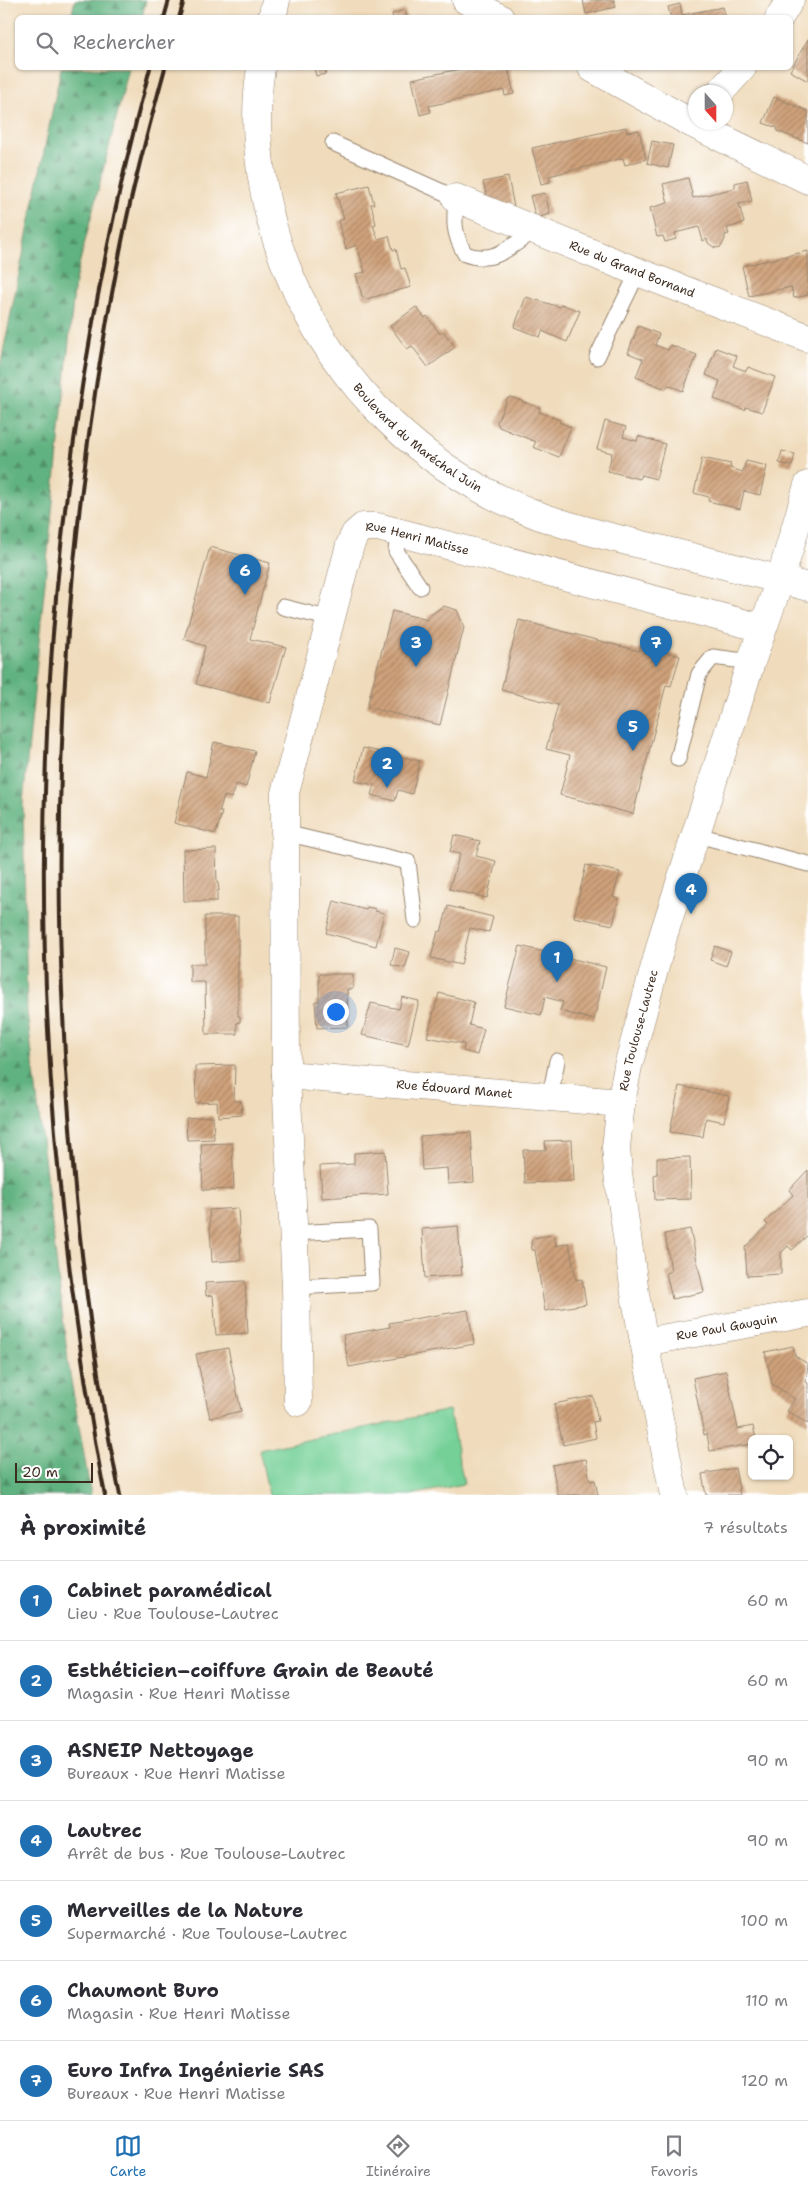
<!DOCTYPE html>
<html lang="fr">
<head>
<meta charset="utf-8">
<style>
	body { margin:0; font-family:"Shantell Sans",sans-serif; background:#f2f2f3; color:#2b2b33 }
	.controls { position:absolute; right:15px; bottom:15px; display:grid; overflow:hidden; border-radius:8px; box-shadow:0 1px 4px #0004 }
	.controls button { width:45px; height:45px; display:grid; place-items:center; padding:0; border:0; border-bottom:1px solid #e1e1e2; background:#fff; color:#2b2b33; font:25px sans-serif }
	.compass { position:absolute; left:688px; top:85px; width:45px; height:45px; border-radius:50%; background:#fff; box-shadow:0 1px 4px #0004; rotate:159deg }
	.scale { position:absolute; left:15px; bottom:12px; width:78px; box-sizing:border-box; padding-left:5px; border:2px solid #3b2a1e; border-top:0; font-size:14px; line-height:18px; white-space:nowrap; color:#3b2a1e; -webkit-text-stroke:4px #fff; paint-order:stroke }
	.you { position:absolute; left:335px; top:1011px; width:18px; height:18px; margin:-12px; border:4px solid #fff; border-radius:50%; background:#1a73e8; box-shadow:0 0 0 8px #1a73e833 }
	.badge { display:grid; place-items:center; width:32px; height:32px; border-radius:50%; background:#1f6fb2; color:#fff; font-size:16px; font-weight:700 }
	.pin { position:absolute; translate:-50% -41px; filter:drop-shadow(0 1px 2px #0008) }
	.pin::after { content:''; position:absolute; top:26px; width:18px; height:15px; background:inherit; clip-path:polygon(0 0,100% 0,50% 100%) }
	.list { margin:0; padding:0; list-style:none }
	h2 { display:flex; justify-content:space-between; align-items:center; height:65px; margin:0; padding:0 20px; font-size:21px }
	h2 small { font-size:16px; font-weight:400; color:#7c7c81 }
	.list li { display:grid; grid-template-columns:32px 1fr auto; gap:15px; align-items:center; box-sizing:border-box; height:80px; padding:0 20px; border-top:1px solid #e1e1e2 }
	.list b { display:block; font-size:19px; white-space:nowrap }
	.list p { margin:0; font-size:16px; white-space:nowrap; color:#7c7c81 }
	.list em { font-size:16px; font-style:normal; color:#7c7c81 }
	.icon { flex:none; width:28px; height:28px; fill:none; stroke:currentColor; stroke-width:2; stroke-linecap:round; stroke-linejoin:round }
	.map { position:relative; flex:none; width:808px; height:1495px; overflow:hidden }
	.search { position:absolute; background:#fff; box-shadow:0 1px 4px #0004; left:15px; right:15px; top:15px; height:55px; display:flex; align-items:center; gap:12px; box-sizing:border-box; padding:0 18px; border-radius:8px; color:#7c7c81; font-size:19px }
	.sheet { height:625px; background:#fff }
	nav { display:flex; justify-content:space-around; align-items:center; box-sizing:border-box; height:70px; border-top:1px solid #e1e1e2; background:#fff; font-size:14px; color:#7c7c81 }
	nav a { display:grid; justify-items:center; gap:2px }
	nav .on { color:#1f6fb2 }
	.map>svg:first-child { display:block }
	.forest { fill:url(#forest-firs); stroke:#4e6e4f }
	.garden { fill:#75d097; stroke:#587d5a }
	.building { fill:url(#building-hatch) }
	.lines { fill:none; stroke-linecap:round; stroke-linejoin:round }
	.service-casing { stroke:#96836d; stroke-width:17 }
	.minor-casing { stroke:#96836d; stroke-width:29 }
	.tertiary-casing { stroke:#96836d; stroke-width:29 }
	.service { stroke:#fff; stroke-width:15 }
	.minor { stroke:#fff; stroke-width:28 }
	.tertiary { stroke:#fff; stroke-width:28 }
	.rail { stroke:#3b2a1e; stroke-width:4 }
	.labels { text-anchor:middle; stroke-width:4; stroke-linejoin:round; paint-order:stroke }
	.street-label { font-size:12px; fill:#3b2a1e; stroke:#fff }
</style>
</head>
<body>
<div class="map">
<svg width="808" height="1495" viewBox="0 0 808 1495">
	<defs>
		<pattern id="forest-firs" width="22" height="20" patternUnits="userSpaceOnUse" patternTransform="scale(1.25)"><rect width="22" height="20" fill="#60b280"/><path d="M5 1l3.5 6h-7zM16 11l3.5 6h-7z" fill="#509168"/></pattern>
		<pattern id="building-hatch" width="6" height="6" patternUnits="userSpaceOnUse" patternTransform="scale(1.25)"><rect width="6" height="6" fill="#cfa27b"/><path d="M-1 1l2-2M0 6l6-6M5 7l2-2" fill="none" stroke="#a98464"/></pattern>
	</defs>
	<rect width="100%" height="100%" fill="#fff"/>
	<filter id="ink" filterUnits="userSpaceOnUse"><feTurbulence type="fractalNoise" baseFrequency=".02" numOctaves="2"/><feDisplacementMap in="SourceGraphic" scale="10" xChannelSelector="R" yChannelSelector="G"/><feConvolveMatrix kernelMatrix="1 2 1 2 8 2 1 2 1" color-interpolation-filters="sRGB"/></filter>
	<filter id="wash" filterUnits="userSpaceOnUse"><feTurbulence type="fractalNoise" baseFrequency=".0096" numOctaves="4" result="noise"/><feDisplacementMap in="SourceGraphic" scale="20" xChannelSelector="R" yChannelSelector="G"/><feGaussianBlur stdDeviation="1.12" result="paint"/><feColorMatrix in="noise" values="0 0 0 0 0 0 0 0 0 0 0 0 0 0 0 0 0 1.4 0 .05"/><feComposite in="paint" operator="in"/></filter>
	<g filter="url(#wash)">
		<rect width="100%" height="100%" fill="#f0dcbc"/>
		<g class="forest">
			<polygon points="75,0 146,0 142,17 71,17"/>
			<polygon points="61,68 129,68 75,281 23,803 27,1012 69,1369 91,1495 0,1495 0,367"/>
		</g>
		<polygon class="garden" points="449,1410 464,1484 411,1495 269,1495 259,1450"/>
		<g id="blocks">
			<g class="building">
				<polygon points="583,0 614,0 616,7 586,14"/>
				<polygon points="680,4 682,15 723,7 726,18 671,18 668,7"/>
				<polygon points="405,10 407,18 393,18 392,14"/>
				<polygon points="808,39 808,81 790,71"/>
				<polygon points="314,68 325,68 326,74 316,76"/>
				<polygon points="465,68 508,68 514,94 505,96 504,90 466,98 429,106 431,112 420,115 412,79"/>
				<polygon points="774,97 808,111 808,143 777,131 778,128 763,123"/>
				<polygon points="626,127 627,132 639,130 646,159 625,165 623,158 549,176 550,182 541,184 532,148"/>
				<polygon points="652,141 673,145 668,168 647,163"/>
				<polygon points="508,177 515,212 488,200 483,182"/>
				<polygon points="688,178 693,198 735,188 735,183 747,180 752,201 739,204 744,223 727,228 729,234 725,235 725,239 721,247 715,248 708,243 707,239 703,241 699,227 675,233 676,239 665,242 663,236 657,237 650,208 668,203 663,184"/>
				<polygon points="369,185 374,204 371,204 376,224 373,225 378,239 389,236 393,250 396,249 401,269 405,268 411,287 366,299 362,296 356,274 365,272 357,245 346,249 338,221 344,219 336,193"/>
				<polygon points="545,193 550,214 536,218 530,196"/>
				<polygon points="808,251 808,295 794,298 791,287 749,296 742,266"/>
				<polygon points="526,297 560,307 561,304 580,311 567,342 542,331 540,337 514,327"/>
				<polygon points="416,307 425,318 427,316 440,334 443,331 455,347 428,367 412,346 407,349 390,326"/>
				<polygon points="638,326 659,334 655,345 668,350 670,345 697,355 683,391 668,385 666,389 636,377 643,359 628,353"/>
				<polygon points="716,348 737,356 733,366 746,371 748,367 775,377 762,412 746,407 745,410 714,399 720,381 706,375"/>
				<polygon points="511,397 540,408 539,412 560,420 559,422 571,427 559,457 533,447 536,442 499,427 497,422 507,399"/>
				<polygon points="605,421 626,427 623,437 637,441 638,436 665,444 656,479 641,475 639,479 608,471 612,453 597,449"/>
				<polygon points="782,451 795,454 792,466 779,463"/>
				<polygon points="702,458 731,464 730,468 743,472 746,461 767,466 760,495 744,491 740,509 708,501 709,497 694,493"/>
				<polygon points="210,547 270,563 250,639 286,647 270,703 196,684 205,646 184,639"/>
				<polygon points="443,606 457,610 464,627 440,725 367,707 392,611 428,620 429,616"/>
				<polygon points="519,620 639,651 641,646 680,656 671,686 666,685 633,814 560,795 570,755 546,749 558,705 501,690"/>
				<polygon points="214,742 255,751 246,787 236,784 231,798 224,796 219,812 222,812 216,834 174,823 187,772 206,777"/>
				<polygon points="363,748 420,761 412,794 398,790 395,801 371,795 374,785 355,781"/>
				<polygon points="454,835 480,841 476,856 496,861 487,898 449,889 460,854 450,852"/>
				<polygon points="216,849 217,883 218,883 219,891 217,891 217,901 184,901 183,850"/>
				<polygon points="586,865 620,872 613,897 619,899 613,925 574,917"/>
				<polygon points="334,901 366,910 367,907 376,909 375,911 384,913 376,946 326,933"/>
				<polygon points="448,906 493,917 489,932 470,928 461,965 431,958 438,931 441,932"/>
				<polygon points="205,916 238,916 238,1016 240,1016 240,1022 237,1023 237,1034 206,1034 205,982 190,982 190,964 205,964"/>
				<polygon points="520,946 606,967 594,1020 560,1011 563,1002 545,997 541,1015 504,1006"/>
				<polygon points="715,946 731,952 726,966 710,960"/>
				<polygon points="395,948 410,952 405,968 391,965"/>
				<polygon points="319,974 353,974 353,989 347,989 348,1027 317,1028 315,1001 319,1001"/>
				<polygon points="439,993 474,1002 469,1025 484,1029 477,1055 463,1051 464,1044 427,1037"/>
				<polygon points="402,997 419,1001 408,1045 362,1035 371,1003 399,1009"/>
				<polygon points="235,1065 234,1101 241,1101 242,1115 218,1117 217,1102 196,1103 195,1066"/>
				<polygon points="679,1086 729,1096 724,1122 706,1118 703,1137 670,1132"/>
				<polygon points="213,1116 214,1139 187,1140 186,1118"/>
				<polygon points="471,1132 474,1182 448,1184 447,1168 422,1170 420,1136"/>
				<polygon points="572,1140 574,1181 525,1183 523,1150 546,1150 545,1141"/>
				<polygon points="232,1143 234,1189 203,1190 201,1144"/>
				<polygon points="385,1151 388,1194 322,1198 320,1166 354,1164 354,1153"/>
				<polygon points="690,1157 691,1199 655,1200 654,1175 657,1174 657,1158"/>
				<polygon points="808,1170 808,1235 792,1250 788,1246 781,1253 781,1274 747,1276 745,1247 768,1225 765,1222 793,1195 789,1190"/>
				<polygon points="238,1208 241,1260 212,1262 209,1210"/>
				<polygon points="458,1226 462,1275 425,1278 422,1229"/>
				<polygon points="690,1229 704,1292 672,1299 666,1273 671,1271 665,1234"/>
				<polygon points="551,1235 555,1238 556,1246 569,1243 576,1280 582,1279 586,1304 545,1311 535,1250 532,1250 531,1242 533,1238"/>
				<polygon points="245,1281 248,1333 216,1335 213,1295 206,1296 205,1283"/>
				<polygon points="468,1310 474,1344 349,1367 343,1335 390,1327 389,1323"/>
				<polygon points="793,1346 795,1356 808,1364 806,1382 808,1383 808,1424 787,1411 795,1399 772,1384 765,1352"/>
				<polygon points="228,1348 241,1411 210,1418 196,1354"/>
				<polygon points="726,1371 738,1429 753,1426 756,1439 752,1439 752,1444 710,1451 707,1434 704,1435 693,1378"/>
				<polygon points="593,1396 598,1421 593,1422 596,1438 563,1445 554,1404"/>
				<polygon points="586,1459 590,1481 595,1480 598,1495 558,1495 552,1465"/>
				<polygon points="735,1468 740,1495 706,1495 702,1474"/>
			</g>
		</g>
	</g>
	<g filter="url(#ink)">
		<use href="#blocks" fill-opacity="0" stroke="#96836d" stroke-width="1"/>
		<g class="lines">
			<defs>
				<g id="service">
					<path d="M 333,143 L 456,198 C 454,222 453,233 465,254 C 495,265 511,246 535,230"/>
					<polyline points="597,357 638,272"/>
					<polyline points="398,533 396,551 420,587"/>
					<polyline points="283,607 331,619"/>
					<polyline points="678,759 699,674 713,657 751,662"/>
					<polyline points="285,833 408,862 415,920"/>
					<polyline points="697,835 808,864"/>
					<polyline points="550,1096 557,1061"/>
					<polyline points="293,1233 369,1229 372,1283 296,1287"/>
				</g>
				<g id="minor">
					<polyline points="466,0 500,18"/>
					<polyline points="779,18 790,0"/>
					<polyline points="592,68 693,124 808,180"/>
					<polyline points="720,92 742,68"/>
					<path id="s1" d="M 456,198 L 638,272 L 808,338"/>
					<path id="s2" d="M 286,1075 L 621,1103"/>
					<path id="s3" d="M 644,1342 L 808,1313"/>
					<path id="s4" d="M 298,1402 L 296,1287 L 286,1075 L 285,793 L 350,545 L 355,534 L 363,527 L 378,527 L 762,628"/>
					<path id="s5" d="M 674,1495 L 636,1300 L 618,1173 L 616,1147 L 621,1103 L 628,1066 L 664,933 L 751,662 L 780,580 L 808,485"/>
				</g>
				<g id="tertiary">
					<polyline points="272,18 276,0"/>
					<path id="s6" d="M 261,68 C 250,136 263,212 290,276 C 337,388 427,474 540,516 C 575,529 611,537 647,546 C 701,559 755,573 808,587"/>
				</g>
			</defs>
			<use href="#service" class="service-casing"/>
			<use href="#minor" class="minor-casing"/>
			<use href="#tertiary" class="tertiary-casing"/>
			<use href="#service" class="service"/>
			<use href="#minor" class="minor"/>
			<use href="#tertiary" class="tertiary"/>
			<g class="rail">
				<polyline points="164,18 169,0"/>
				<polyline points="179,18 184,0"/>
				<path d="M 105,1495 C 92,1431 83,1367 74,1302 C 16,891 42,468 150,68"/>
				<path d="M 120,1495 C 93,1365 77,1233 68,1101 C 47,806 65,511 126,222 C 137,170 151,119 165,68"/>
			</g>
		</g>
	</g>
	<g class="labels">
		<g class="street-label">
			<text dy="4" stroke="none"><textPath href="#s1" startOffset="190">Rue du Grand Bornand</textPath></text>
			<text dy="4" stroke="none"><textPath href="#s6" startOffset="422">Boulevard du Maréchal Juin</textPath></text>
			<text dy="4" stroke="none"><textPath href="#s4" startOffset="944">Rue Henri Matisse</textPath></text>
			<text dy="4" stroke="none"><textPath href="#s5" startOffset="472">Rue Toulouse-Lautrec</textPath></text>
			<text dy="4" stroke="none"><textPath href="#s2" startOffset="169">Rue Édouard Manet</textPath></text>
			<text dy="4" stroke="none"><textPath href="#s3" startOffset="84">Rue Paul Gauguin</textPath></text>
		</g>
	</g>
</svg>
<div class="controls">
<button><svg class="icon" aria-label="locate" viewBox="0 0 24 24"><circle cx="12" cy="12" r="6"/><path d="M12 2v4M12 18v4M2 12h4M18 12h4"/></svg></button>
</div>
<svg class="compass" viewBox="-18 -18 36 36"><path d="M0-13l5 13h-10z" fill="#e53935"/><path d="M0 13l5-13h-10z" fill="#7c7c81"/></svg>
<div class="scale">20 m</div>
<div class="you"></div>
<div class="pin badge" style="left:557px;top:982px">1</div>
<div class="pin badge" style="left:387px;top:788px">2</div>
<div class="pin badge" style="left:416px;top:667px">3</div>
<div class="pin badge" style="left:691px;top:914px">4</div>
<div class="pin badge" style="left:633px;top:751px">5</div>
<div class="pin badge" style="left:245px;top:595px">6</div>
<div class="pin badge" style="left:656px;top:667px">7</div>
<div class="search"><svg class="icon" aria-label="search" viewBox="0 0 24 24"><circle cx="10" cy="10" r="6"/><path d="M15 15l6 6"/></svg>Rechercher</div>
</div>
<section class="sheet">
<h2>À proximité<small>7 résultats</small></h2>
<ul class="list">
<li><span class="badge">1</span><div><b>Cabinet paramédical</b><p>Lieu · Rue Toulouse-Lautrec</p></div><em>60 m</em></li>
<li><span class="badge">2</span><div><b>Esthéticien–coiffure Grain de Beauté</b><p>Magasin · Rue Henri Matisse</p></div><em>60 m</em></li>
<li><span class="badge">3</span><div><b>ASNEIP Nettoyage</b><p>Bureaux · Rue Henri Matisse</p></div><em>90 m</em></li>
<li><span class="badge">4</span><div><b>Lautrec</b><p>Arrêt de bus · Rue Toulouse-Lautrec</p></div><em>90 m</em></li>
<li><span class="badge">5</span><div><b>Merveilles de la Nature</b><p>Supermarché · Rue Toulouse-Lautrec</p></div><em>100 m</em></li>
<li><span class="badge">6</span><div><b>Chaumont Buro</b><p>Magasin · Rue Henri Matisse</p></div><em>110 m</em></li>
<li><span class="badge">7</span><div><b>Euro Infra Ingénierie SAS</b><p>Bureaux · Rue Henri Matisse</p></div><em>120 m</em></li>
</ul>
</section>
<nav>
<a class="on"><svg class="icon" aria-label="map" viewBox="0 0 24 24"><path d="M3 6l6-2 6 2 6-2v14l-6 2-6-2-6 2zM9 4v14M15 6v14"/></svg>Carte</a>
<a><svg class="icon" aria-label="directions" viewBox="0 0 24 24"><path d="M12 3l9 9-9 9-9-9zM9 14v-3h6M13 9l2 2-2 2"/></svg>Itinéraire</a>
<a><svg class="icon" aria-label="saved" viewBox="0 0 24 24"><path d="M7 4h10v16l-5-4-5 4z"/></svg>Favoris</a>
</nav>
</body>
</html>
